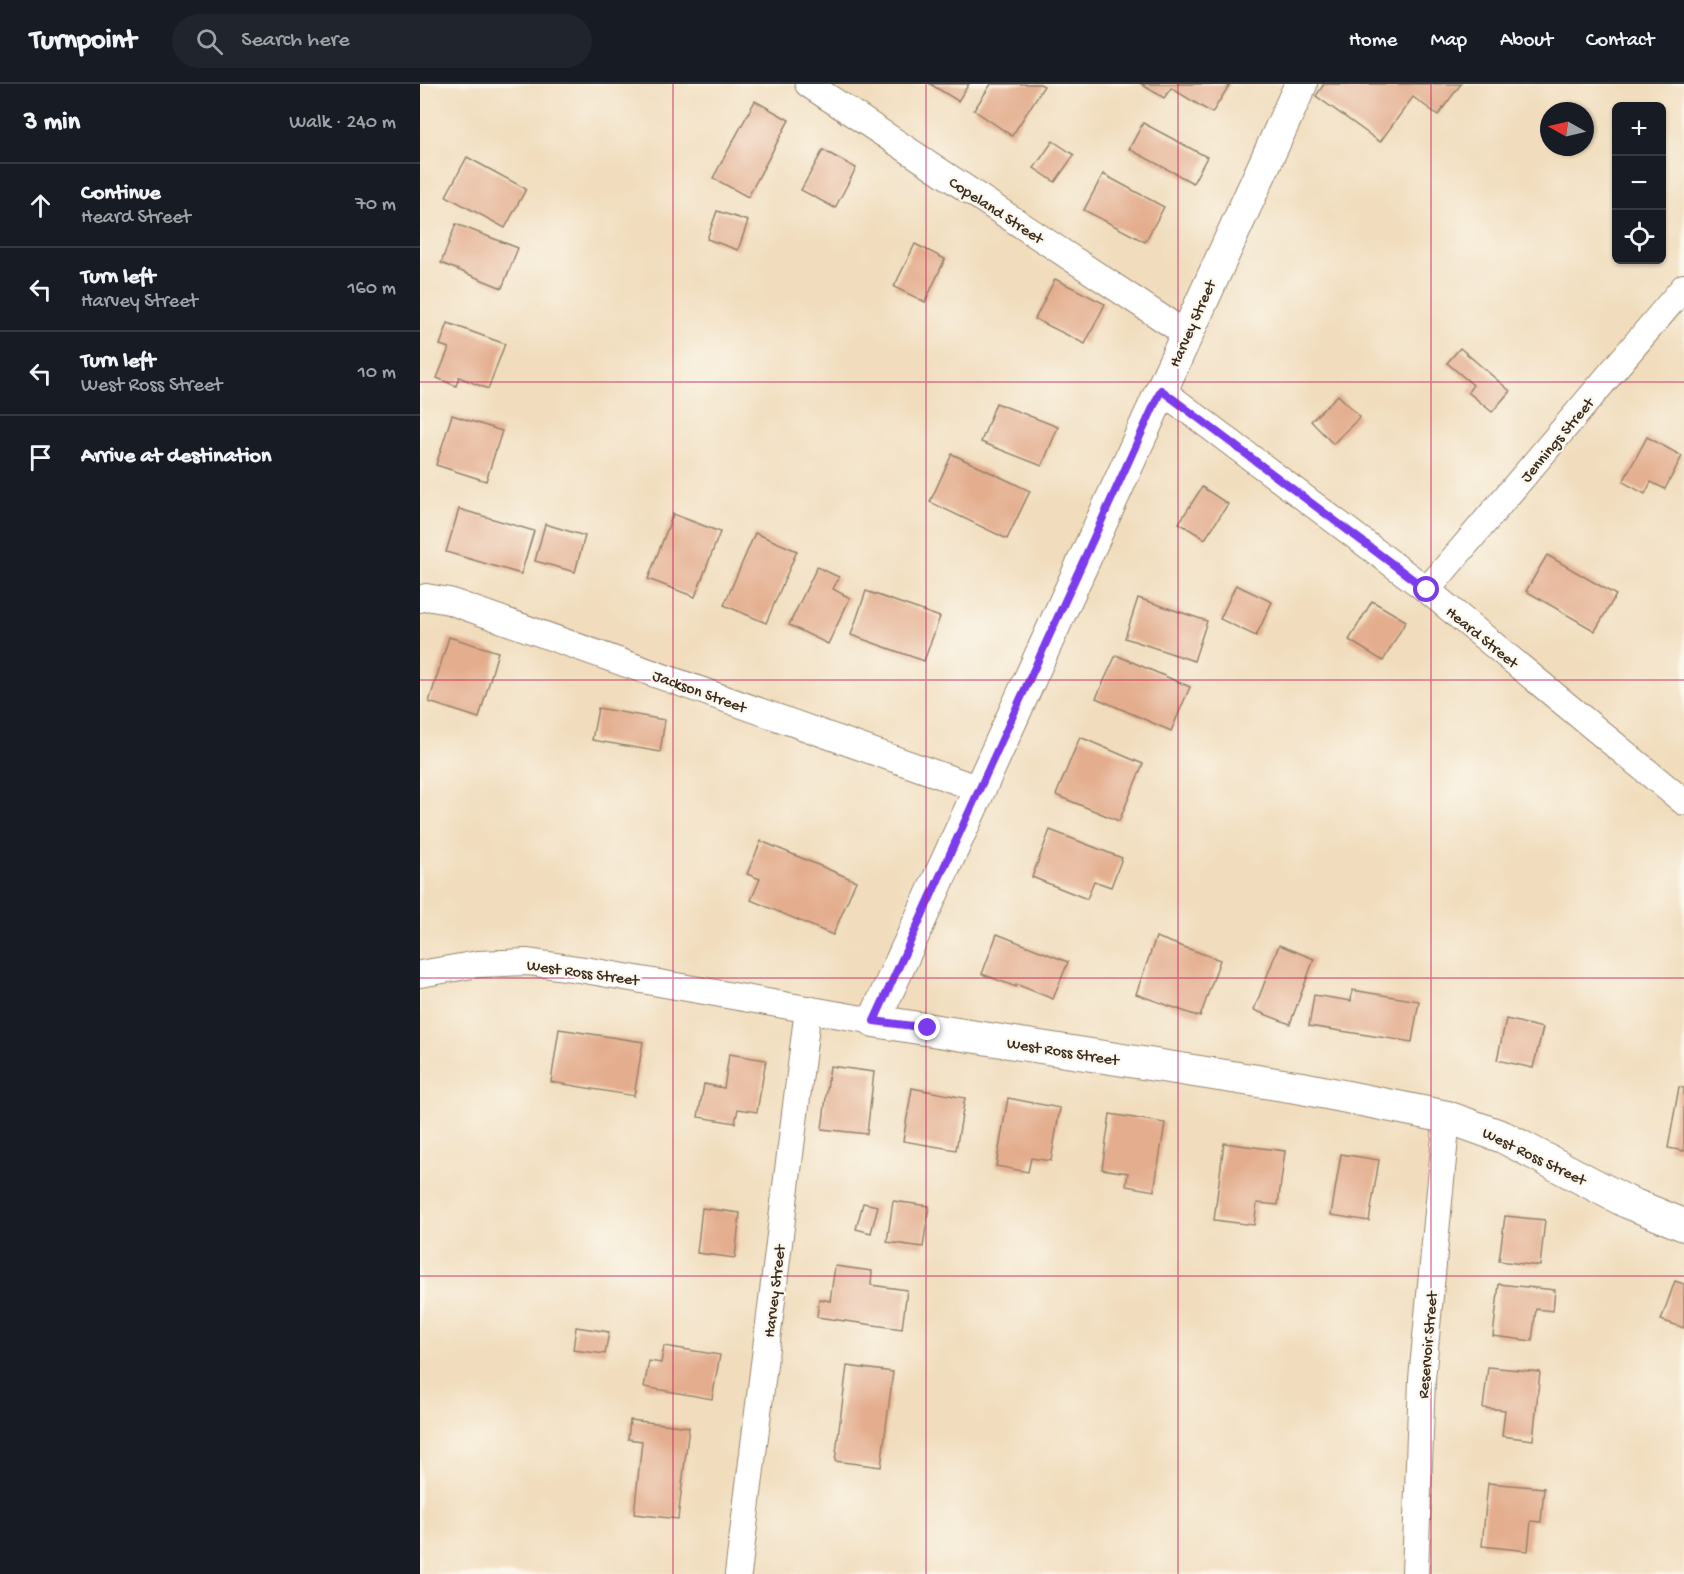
<!DOCTYPE html>
<html lang="en">
<head>
<meta charset="utf-8">
<style>
	body { margin:0; font-family:"Gochi Hand",sans-serif; background:#20242c; color:#f1f3f6 }
	.controls { position:absolute; right:18px; top:18px; display:grid; overflow:hidden; border-radius:9px; box-shadow:0 2px 4px #0004 }
	.controls button { width:54px; height:54px; display:grid; place-items:center; padding:0; border:0; border-bottom:2px solid #363941; background:#171b24; color:#f1f3f6; font:30px sans-serif }
	.compass { position:absolute; left:1120px; top:18px; width:54px; height:54px; border-radius:50%; background:#171b24; box-shadow:0 2px 4px #0004; rotate:278deg }
	.stop { position:absolute; width:18px; height:18px; margin:-14px; border:4px solid #7c3aed; border-radius:50%; background:#fff }
	.stop.end { background:#7c3aed; border-color:#fff; box-shadow:0 2px 6px #0008 }
	.list { margin:0; padding:0; list-style:none }
	h2 { display:flex; justify-content:space-between; align-items:center; height:78px; margin:0; padding:0 24px; font-size:26px }
	h2 small { font-size:20px; font-weight:400; color:#9ea1a6 }
	.list li { display:grid; grid-template-columns:39px 1fr auto; gap:18px; align-items:center; box-sizing:border-box; height:84px; padding:0 24px; border-top:2px solid #363941 }
	.list b { display:block; font-size:22px; white-space:nowrap }
	.list p { margin:0; font-size:20px; white-space:nowrap; color:#9ea1a6 }
	.list em { font-size:20px; font-style:normal; color:#9ea1a6 }
	.icon { flex:none; width:33px; height:33px; fill:none; stroke:currentColor; stroke-width:2; stroke-linecap:round; stroke-linejoin:round }
	.map { position:relative; flex:none; width:1264px; height:1490px; overflow:hidden }
	header { display:flex; align-items:center; gap:36px; box-sizing:border-box; height:84px; padding:0 30px; background:#171b24; border-bottom:2px solid #363941 }
	header strong { font-size:28px }
	nav { display:flex; gap:33px; margin-inline-start:auto; font-size:21px }
	.search { width:420px; height:54px; background:#20242c; display:flex; align-items:center; gap:15px; box-sizing:border-box; padding:0 21px; border-radius:33px; color:#9ea1a6; font-size:22px }
	main { display:flex }
	aside { flex:1; background:#171b24 }
	.map>svg:first-child { display:block }
	.building { fill:#e4ad8e }
	.lines { fill:none; stroke-linecap:round; stroke-linejoin:round }
	.minor-casing { stroke:#96846e; stroke-width:28 }
	.tertiary-casing { stroke:#96846e; stroke-width:34 }
	.minor { stroke:#fff; stroke-width:26 }
	.tertiary { stroke:#fff; stroke-width:32 }
	.route { stroke:#7c3aed; stroke-width:8 }
	.grid { fill:none; stroke:#c2185b; stroke-width:1.5; stroke-opacity:0.55 }
	.labels { text-anchor:middle; stroke-width:4.5; stroke-linejoin:round; paint-order:stroke }
	.street-label { font-size:16px; fill:#3b2a1e; stroke:#fbf7ec }
</style>
</head>
<body>
<header>
<strong>Turnpoint</strong>
<div class="search"><svg class="icon" aria-label="search" viewBox="0 0 24 24"><circle cx="10" cy="10" r="6"/><path d="M15 15l6 6"/></svg>Search here</div>
<nav><a>Home</a><a>Map</a><a>About</a><a>Contact</a></nav>
</header>
<main>
<aside>
<h2>3 min<small>Walk · 240 m</small></h2>
<ul class="list">
<li><svg class="icon" aria-label="ahead" viewBox="0 0 24 24"><path d="M12 20V5M6 11l6-6 6 6"/></svg><div><b>Continue</b><p>Heard Street</p></div><em>70 m</em></li>
<li><svg class="icon" aria-label="left" viewBox="0 0 24 24"><path d="M17 20v-9H6M10 6l-5 5 5 5"/></svg><div><b>Turn left</b><p>Harvey Street</p></div><em>160 m</em></li>
<li><svg class="icon" aria-label="left" viewBox="0 0 24 24"><path d="M17 20v-9H6M10 6l-5 5 5 5"/></svg><div><b>Turn left</b><p>West Ross Street</p></div><em>10 m</em></li>
<li><svg class="icon" aria-label="arrive" viewBox="0 0 24 24"><path d="M6 21V4h12l-3 4 3 4H6"/></svg><div><b>Arrive at destination</b></div></li>
</ul>
</aside>
<div class="map">
<svg width="1264" height="1490" viewBox="0 0 1264 1490">
	<rect width="100%" height="100%" fill="#fbf7ec"/>
	<filter id="ink" filterUnits="userSpaceOnUse"><feTurbulence type="fractalNoise" baseFrequency=".0167" numOctaves="2"/><feDisplacementMap in="SourceGraphic" scale="12" xChannelSelector="R" yChannelSelector="G"/><feConvolveMatrix kernelMatrix="1 2 1 2 8 2 1 2 1" color-interpolation-filters="sRGB"/></filter>
	<filter id="wash" filterUnits="userSpaceOnUse"><feTurbulence type="fractalNoise" baseFrequency=".008" numOctaves="4" result="noise"/><feDisplacementMap in="SourceGraphic" scale="24" xChannelSelector="R" yChannelSelector="G"/><feGaussianBlur stdDeviation="1.35" result="paint"/><feColorMatrix in="noise" values="0 0 0 0 0 0 0 0 0 0 0 0 0 0 0 0 0 1.4 0 .05"/><feComposite in="paint" operator="in"/></filter>
	<g filter="url(#wash)">
		<rect width="100%" height="100%" fill="#f1ddbd"/>
		<g id="blocks">
			<g class="building">
				<polygon points="510,0 549,0 538,17"/>
				<polygon points="571,0 620,0 624,2 592,52 554,26"/>
				<polygon points="721,0 810,0 792,29 751,4 744,14"/>
				<polygon points="904,0 1041,0 1018,31 993,13 960,58 896,12"/>
				<polygon points="335,17 369,36 328,113 293,94"/>
				<polygon points="723,39 787,73 773,99 709,65"/>
				<polygon points="633,57 654,71 635,98 614,84"/>
				<polygon points="403,66 436,84 415,124 381,106"/>
				<polygon points="47,73 106,105 85,144 26,112"/>
				<polygon points="683,90 744,123 725,158 664,126"/>
				<polygon points="297,127 328,137 318,166 287,155"/>
				<polygon points="36,140 98,164 82,204 21,179"/>
				<polygon points="495,160 525,175 505,218 474,203"/>
				<polygon points="635,195 685,220 665,260 615,235"/>
				<polygon points="28,239 85,260 68,305 39,293 36,302 17,294 29,264 20,261"/>
				<polygon points="1040,264 1090,307 1072,328 1048,308 1053,301 1027,279"/>
				<polygon points="918,311 940,333 913,360 891,337"/>
				<polygon points="576,319 638,343 622,382 561,358"/>
				<polygon points="32,331 82,347 66,397 16,381"/>
				<polygon points="1227,353 1262,372 1245,405 1231,398 1225,410 1203,398"/>
				<polygon points="532,370 610,407 587,455 510,418"/>
				<polygon points="782,403 808,420 785,455 759,439"/>
				<polygon points="39,425 114,447 101,490 26,468"/>
				<polygon points="253,430 300,448 275,513 228,495"/>
				<polygon points="125,440 165,452 155,488 115,477"/>
				<polygon points="335,449 377,467 346,539 304,521"/>
				<polygon points="1127,471 1196,511 1175,547 1106,507"/>
				<polygon points="397,483 419,493 413,505 430,514 408,560 369,541"/>
				<polygon points="816,501 852,518 836,552 800,535"/>
				<polygon points="446,507 520,533 504,577 431,551"/>
				<polygon points="718,514 787,537 774,577 705,554"/>
				<polygon points="952,517 986,537 963,577 929,556"/>
				<polygon points="29,553 78,568 59,634 9,618"/>
				<polygon points="696,571 770,603 751,647 676,614"/>
				<polygon points="178,624 245,636 240,668 172,656"/>
				<polygon points="660,653 723,680 699,737 636,711"/>
				<polygon points="630,746 702,774 691,803 674,797 667,815 612,793"/>
				<polygon points="341,757 436,797 413,851 331,816 340,795 327,790"/>
				<polygon points="577,850 648,878 633,915 596,900 596,903 562,890"/>
				<polygon points="736,853 800,876 780,933 716,910"/>
				<polygon points="859,861 894,875 870,940 834,926"/>
				<polygon points="932,906 999,917 992,958 889,942 894,911 931,917"/>
				<polygon points="1086,935 1123,944 1113,984 1077,976"/>
				<polygon points="139,945 223,958 214,1012 131,998"/>
				<polygon points="309,970 346,976 337,1028 318,1025 315,1039 278,1033 284,1000 304,1004"/>
				<polygon points="410,982 454,988 447,1050 402,1045"/>
				<polygon points="1259,1003 1264,1004 1264,1067 1248,1064"/>
				<polygon points="492,1004 545,1014 536,1066 483,1057"/>
				<polygon points="588,1014 640,1024 631,1077 611,1074 608,1088 576,1082"/>
				<polygon points="690,1030 745,1039 734,1107 706,1102 708,1089 682,1085"/>
				<polygon points="804,1059 865,1067 858,1121 837,1119 834,1141 794,1136"/>
				<polygon points="921,1070 959,1076 949,1137 911,1131"/>
				<polygon points="473,1117 509,1122 503,1163 467,1158"/>
				<polygon points="443,1119 458,1122 451,1149 436,1145"/>
				<polygon points="282,1124 320,1129 315,1174 277,1169"/>
				<polygon points="1085,1132 1125,1136 1120,1182 1079,1177"/>
				<polygon points="415,1182 452,1187 451,1201 487,1206 482,1245 397,1233 399,1215 410,1217"/>
				<polygon points="1255,1197 1264,1200 1264,1244 1241,1236"/>
				<polygon points="1079,1200 1135,1206 1133,1227 1116,1225 1112,1257 1073,1252"/>
				<polygon points="156,1243 189,1248 185,1270 153,1266"/>
				<polygon points="244,1262 300,1271 292,1315 224,1303 229,1277 241,1279"/>
				<polygon points="427,1282 473,1288 461,1383 415,1377"/>
				<polygon points="1068,1283 1120,1288 1113,1356 1082,1352 1085,1326 1063,1324"/>
				<polygon points="210,1336 269,1343 258,1435 214,1430 222,1357 208,1355"/>
				<polygon points="1068,1399 1124,1404 1121,1438 1111,1437 1108,1467 1062,1462"/>
			</g>
		</g>
	</g>
	<g filter="url(#ink)">
		<use href="#blocks" fill-opacity="0" stroke="#96846e" stroke-width="1.5"/>
		<g class="lines">
			<defs>
				<g id="minor">
					<polyline points="388,0 766,250"/>
					<polyline points="741,306 1007,506 1264,718"/>
					<polyline points="1007,506 1264,203"/>
					<polyline points="0,515 6,513 29,517 559,705"/>
					<polyline points="0,890 58,880 108,878 165,886 454,937"/>
					<polyline points="318,1490 388,925"/>
					<polyline points="995,1490 1002,1295 1027,1033"/>
				</g>
				<polyline id="tertiary" points="881,0 454,937 882,1004 1027,1033 1083,1053 1207,1118 1264,1141"/>
			</defs>
			<use href="#minor" class="minor-casing"/>
			<use href="#tertiary" class="tertiary-casing"/>
			<use href="#minor" class="minor"/>
			<use href="#tertiary" class="tertiary"/>
		</g>
	</g>
	<g class="lines" filter="url(#ink)">
		<polyline class="route" points="508,944 454,937 741,306 1007,506"/>
	</g>
	<path class="grid" d="M 253,0 L 253,1490M 506,0 L 506,1490M 758,0 L 758,1490M 1011,0 L 1011,1490M 0,298 L 1264,298M 0,596 L 1264,596M 0,894 L 1264,894M 0,1192 L 1264,1192"/>
	<g class="labels">
		<g class="street-label">
			<text transform="translate(577 125) rotate(33)" y="6">Copeland Street</text>
			<text transform="translate(771 239) rotate(-66)" y="6">Harvey Street</text>
			<text transform="translate(1136 355) rotate(-50)" y="6">Jennings Street</text>
			<text transform="translate(1063 552) rotate(39)" y="6">Heard Street</text>
			<text transform="translate(280 606) rotate(20)" y="6">Jackson Street</text>
			<text transform="translate(163 887) rotate(8)" y="6">West Ross Street</text>
			<text transform="translate(643 966) rotate(9)" y="6">West Ross Street</text>
			<text transform="translate(1115 1071) rotate(26)" y="6">West Ross Street</text>
			<text transform="translate(353 1207) rotate(-83)" y="6">Harvey Street</text>
			<text transform="translate(1006 1261) rotate(-85)" y="6">Reservoir Street</text>
		</g>
	</g>
</svg>
<div class="controls">
<button>+</button>
<button>−</button>
<button><svg class="icon" aria-label="locate" viewBox="0 0 24 24"><circle cx="12" cy="12" r="6"/><path d="M12 2v4M12 18v4M2 12h4M18 12h4"/></svg></button>
</div>
<svg class="compass" viewBox="-18 -18 36 36"><path d="M0-13l5 13h-10z" fill="#e53935"/><path d="M0 13l5-13h-10z" fill="#9ea1a6"/></svg>
<div class="stop" style="left:1007px;top:506px"></div>
<div class="stop end" style="left:508px;top:944px"></div>
</div>
</main>
</body>
</html>
